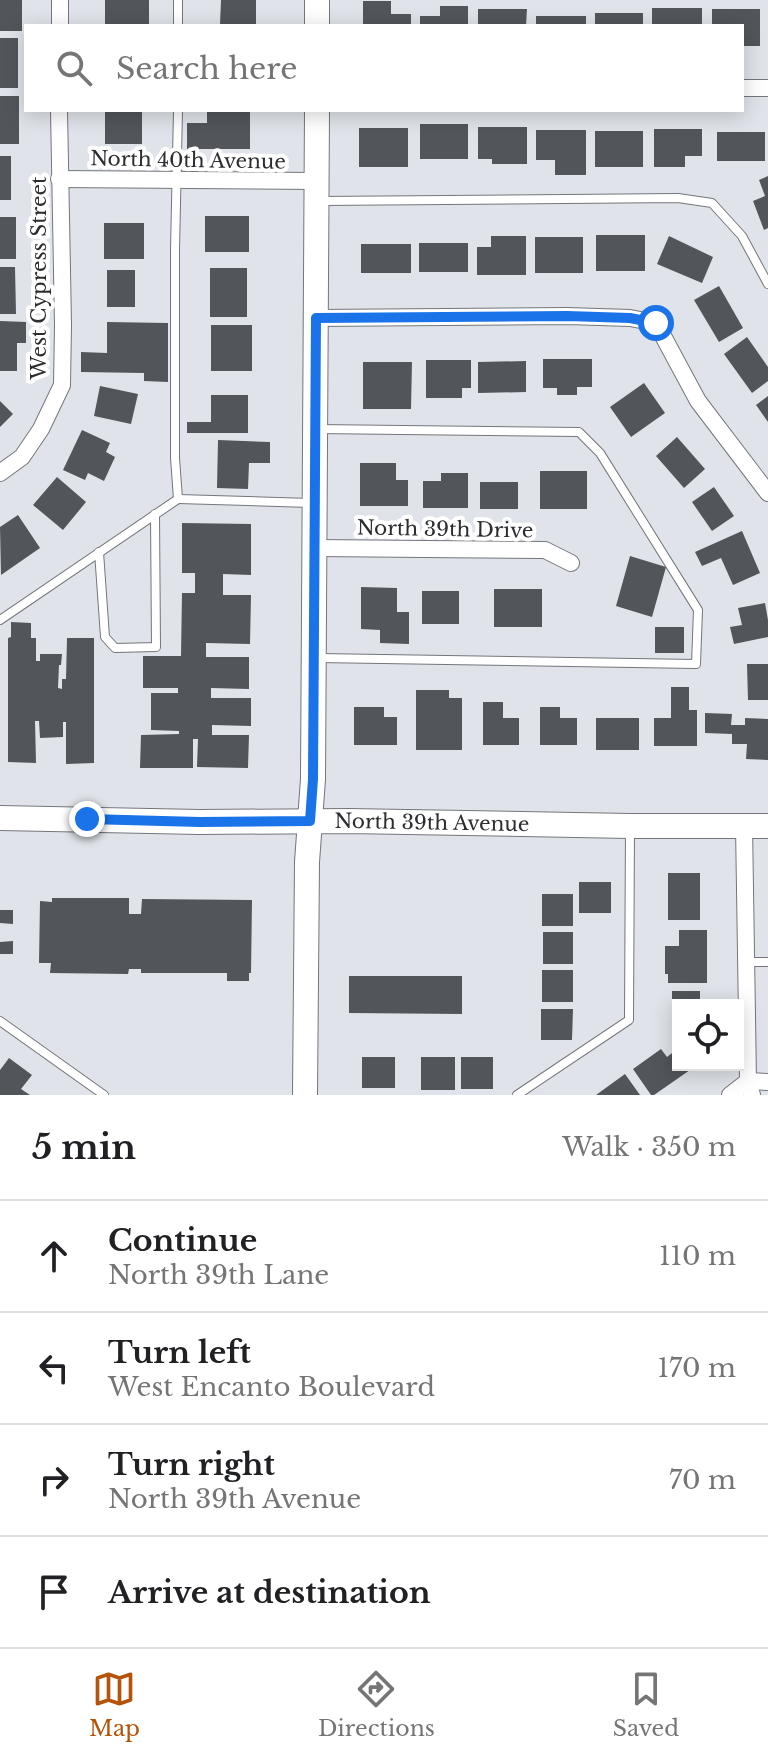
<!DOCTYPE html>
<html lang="en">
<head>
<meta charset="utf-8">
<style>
	body { margin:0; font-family:"Libre Baskerville",serif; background:#f2f2f2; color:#202124 }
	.controls { position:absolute; right:24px; bottom:24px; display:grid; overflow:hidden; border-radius:0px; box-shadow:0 4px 20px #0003 }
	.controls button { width:72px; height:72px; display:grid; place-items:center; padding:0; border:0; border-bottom:2px solid #e0e0e0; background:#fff; color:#202124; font:40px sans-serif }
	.stop { position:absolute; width:24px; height:24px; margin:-18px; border:6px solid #1a73e8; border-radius:50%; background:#fff }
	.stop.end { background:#1a73e8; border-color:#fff; box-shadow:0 2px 8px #0008 }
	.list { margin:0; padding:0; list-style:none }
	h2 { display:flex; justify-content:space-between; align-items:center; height:104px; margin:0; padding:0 32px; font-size:34px }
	h2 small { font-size:26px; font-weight:400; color:#757577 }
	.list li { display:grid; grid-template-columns:52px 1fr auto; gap:24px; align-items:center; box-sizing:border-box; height:112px; padding:0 32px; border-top:2px solid #e0e0e0 }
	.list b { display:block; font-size:30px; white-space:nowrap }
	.list p { margin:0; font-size:26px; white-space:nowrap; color:#757577 }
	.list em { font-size:26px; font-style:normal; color:#757577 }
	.icon { flex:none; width:44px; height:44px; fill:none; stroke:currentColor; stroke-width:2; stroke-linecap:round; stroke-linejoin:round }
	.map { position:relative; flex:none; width:768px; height:1095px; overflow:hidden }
	.search { position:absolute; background:#fff; box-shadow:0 4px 20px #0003; left:24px; right:24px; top:24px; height:88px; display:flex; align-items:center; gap:20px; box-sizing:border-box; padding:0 28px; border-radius:0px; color:#757577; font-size:30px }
	.sheet { height:552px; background:#fff }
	nav { display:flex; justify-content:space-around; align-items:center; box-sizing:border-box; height:112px; border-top:2px solid #e0e0e0; background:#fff; font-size:22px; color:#757577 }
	nav a { display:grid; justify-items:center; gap:4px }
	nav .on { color:#b45309 }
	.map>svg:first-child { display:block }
	.building { fill:#52555a }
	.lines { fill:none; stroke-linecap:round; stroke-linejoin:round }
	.lane-casing { stroke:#73767b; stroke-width:10 }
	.street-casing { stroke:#73767b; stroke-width:18 }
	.secondary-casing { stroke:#73767b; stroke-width:26 }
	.lane { stroke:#fff; stroke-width:8 }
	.street { stroke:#fff; stroke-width:16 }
	.secondary { stroke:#fff; stroke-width:24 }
	.route { stroke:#1a73e8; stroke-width:10 }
	.labels { text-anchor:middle; stroke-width:8; stroke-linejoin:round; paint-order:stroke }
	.street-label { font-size:20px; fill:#2c2d30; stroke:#fff }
</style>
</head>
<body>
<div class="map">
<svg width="768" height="1095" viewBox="0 0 768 1095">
	<rect width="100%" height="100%" fill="#e0e4ea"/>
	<g class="building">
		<rect x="0" y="0" width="22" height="31"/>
		<rect x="105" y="0" width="44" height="26"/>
		<polygon points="221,0 256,0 256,26 220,24"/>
		<polygon points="363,1 391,1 391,14 411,14 411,26 363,26"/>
		<polygon points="440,6 468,6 468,26 420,26 420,16 440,16"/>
		<rect x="652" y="8" width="50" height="18"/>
		<polygon points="478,9 527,9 526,26 478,26"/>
		<polygon points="712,9 760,9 760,46 742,46 742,26 712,26"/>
		<rect x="595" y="13" width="48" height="13"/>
		<rect x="536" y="16" width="50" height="10"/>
		<rect x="0" y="38" width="18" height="50"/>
		<rect x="0" y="96" width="19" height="48"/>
		<rect x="105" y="110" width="37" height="34"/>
		<polygon points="207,110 250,110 250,149 187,149 187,123 207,123"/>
		<rect x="420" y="124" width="48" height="35"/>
		<polygon points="478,127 527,127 527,164 492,164 492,159 478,159"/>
		<rect x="359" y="128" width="49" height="39"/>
		<polygon points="654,129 702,129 702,156 685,156 685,167 654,167"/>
		<polygon points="536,130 586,130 586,175 555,175 555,160 536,160"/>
		<rect x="595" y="131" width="48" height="36"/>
		<rect x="717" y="132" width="48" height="29"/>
		<rect x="0" y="156" width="11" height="44"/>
		<polygon points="768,176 768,228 764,230 753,201 765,196 759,180"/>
		<rect x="205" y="216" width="44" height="36"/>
		<rect x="0" y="217" width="16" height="42"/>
		<rect x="104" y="223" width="40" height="36"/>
		<rect x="596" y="235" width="49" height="36"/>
		<polygon points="491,236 526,236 526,275 477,275 477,247 491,247"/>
		<polygon points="669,236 713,257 702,283 657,264"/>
		<rect x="535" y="237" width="48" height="36"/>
		<rect x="419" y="243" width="49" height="29"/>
		<rect x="361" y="244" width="50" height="29"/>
		<polygon points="0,267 15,267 16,314 0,314"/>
		<rect x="210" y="268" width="37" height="49"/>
		<rect x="107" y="270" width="28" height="37"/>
		<polygon points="719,286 743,328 719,342 694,300"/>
		<polygon points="0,321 26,322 26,343 17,343 17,371 0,371"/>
		<polygon points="107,322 168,323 168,382 144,381 144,373 81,372 81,352 107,353"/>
		<rect x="211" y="325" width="41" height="46"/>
		<polygon points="747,337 768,367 768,381 752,393 724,354"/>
		<polygon points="543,359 592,359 592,387 577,387 577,395 557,395 557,388 543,388"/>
		<polygon points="426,360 471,360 471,388 462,388 462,398 426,398"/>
		<polygon points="526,361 526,392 478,393 478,362"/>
		<polygon points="363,362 412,362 411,409 363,409"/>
		<polygon points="644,383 665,413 631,437 610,407"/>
		<polygon points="100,386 138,394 131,424 94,416"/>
		<polygon points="211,395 248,395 248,433 187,433 187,422 211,422"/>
		<polygon points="768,396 768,422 756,405"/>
		<polygon points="0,401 13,414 0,427"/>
		<polygon points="82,430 110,443 106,452 115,457 104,481 88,473 85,480 63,470"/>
		<polygon points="677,437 705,469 684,488 656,456"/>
		<polygon points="218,440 270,442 270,463 249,463 248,489 217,488"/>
		<polygon points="360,463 396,463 396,480 408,480 408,506 360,506"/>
		<rect x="540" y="471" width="47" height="38"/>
		<polygon points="441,473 468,473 468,508 423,508 423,481 441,481"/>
		<polygon points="57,477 86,502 63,530 33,505"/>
		<rect x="480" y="482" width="38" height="27"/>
		<polygon points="714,487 734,516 712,531 692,502"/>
		<polygon points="18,515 40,548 1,575 0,527"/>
		<polygon points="182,523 251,524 251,575 223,574 223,595 251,595 250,644 206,643 206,657 249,657 249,689 211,688 211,698 251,698 251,726 212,725 212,735 249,735 248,768 197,767 198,739 193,739 193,768 140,768 141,735 179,734 179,731 151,730 151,693 178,693 178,688 143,688 143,656 181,656 182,593 195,593 195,573 182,573"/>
		<polygon points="742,531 760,573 733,585 721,558 702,566 695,552"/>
		<polygon points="630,556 666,567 652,617 616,606"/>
		<polygon points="361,587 397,588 397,612 409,612 409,644 380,643 380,630 361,629"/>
		<rect x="494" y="589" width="48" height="38"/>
		<rect x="422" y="591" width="37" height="33"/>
		<polygon points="765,603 768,620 768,637 734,644 730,627 742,625 738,608"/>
		<polygon points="11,622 31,623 31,638 36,638 36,661 40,661 40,654 62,654 61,665 59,665 58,688 62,689 62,679 66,679 67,638 94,638 94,763 66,764 66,722 63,722 63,737 40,738 39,721 35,721 36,763 8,762 8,638 11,637"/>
		<rect x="655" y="627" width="29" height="26"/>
		<polygon points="747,664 768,664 768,700 748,700"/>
		<polygon points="671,687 689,687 689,710 697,710 697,746 654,746 654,718 671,718"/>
		<polygon points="416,690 449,690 449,698 462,698 462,750 416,750"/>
		<polygon points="483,702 503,702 503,718 519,718 519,745 483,745"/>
		<polygon points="354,707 384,707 384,717 397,717 397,745 354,745"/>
		<polygon points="540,707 560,707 560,718 577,718 577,745 540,745"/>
		<polygon points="705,713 732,714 731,725 745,725 745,718 768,719 768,760 746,759 747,744 732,744 732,734 705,733"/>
		<rect x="596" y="718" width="43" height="32"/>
		<rect x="668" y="873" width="32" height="47"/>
		<rect x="579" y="882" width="32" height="31"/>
		<rect x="542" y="894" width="31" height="32"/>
		<polygon points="52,898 129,898 129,914 141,914 142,899 252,900 251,973 249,973 249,981 227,981 227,973 141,973 141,969 129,969 128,974 50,973 51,963 39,963 40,901 52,902"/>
		<polygon points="0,910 13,910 13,924 0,923"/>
		<polygon points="679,930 707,930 707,983 668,983 668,974 665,974 665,946 679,946"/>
		<rect x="543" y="932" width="30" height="32"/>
		<polygon points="13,941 13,954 0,954 0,942"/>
		<rect x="542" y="970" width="31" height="32"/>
		<polygon points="349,976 462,976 462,1014 349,1013"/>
		<polygon points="672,991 700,991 700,1005 678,1005 678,1040 672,1040"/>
		<polygon points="541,1009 573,1009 572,1040 541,1040"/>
		<polygon points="661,1049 667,1057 676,1050 678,1052 678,1065 687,1065 690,1070 654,1095 651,1095 633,1069"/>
		<rect x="362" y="1057" width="33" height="31"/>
		<rect x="421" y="1057" width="34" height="33"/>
		<rect x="461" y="1057" width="32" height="32"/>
		<polygon points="9,1058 32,1075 21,1089 30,1095 0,1095 0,1070"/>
		<polygon points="625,1074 640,1095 596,1095"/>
	</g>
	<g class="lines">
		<defs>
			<g id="lane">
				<polyline points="178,0 178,26"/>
				<polyline points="318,201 678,198 712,203 742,236 768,284"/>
				<polyline points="316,429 579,432 600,453 698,610 696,664 318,658"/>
				<polyline points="178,499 310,503"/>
				<polyline points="99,552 105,637 115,648 156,647 155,514"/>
				<polyline points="0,620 178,499 175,458 175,250 178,110"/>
				<polyline points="746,962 768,962"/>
				<polyline points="0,1021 104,1095"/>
				<polyline points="517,1095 629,1020 630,827"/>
			</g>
			<g id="street">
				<polyline points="60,26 60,0"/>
				<polyline points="742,88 768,88"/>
				<polyline points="59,179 317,181"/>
				<polyline points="316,318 567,316 630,318 656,323 698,401 768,493"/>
				<polyline points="0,473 22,457 41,429 62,385 63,325 59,110"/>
				<polyline points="315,548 545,550 571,563"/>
				<polyline points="744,825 748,1081 752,1095"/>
				<polyline points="730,1095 748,1081 768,1082"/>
			</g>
			<g id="secondary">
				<polyline points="317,0 317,26"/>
				<path id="s1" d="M 0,818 L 200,822 L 348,821 L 630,826 L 768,826"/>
				<polyline points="305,1095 307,862 313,779 317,110"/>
			</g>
		</defs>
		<use href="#lane" class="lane-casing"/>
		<use href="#street" class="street-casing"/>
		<use href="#secondary" class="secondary-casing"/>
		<use href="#lane" class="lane"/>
		<use href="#street" class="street"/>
		<use href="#secondary" class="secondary"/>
	</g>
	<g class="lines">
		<polyline class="route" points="87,819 200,822 310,821 313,779 316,318 567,316 630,318 656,323"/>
	</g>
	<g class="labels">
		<g class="street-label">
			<text transform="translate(188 160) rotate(1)" y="7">North 40th Avenue</text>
			<text transform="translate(39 278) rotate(-90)" y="7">West Cypress Street</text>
			<text transform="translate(445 529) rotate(1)" y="7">North 39th Drive</text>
			<text dy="7" stroke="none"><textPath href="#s1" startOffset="432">North 39th Avenue</textPath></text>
		</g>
	</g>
</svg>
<div class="controls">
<button><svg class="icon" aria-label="locate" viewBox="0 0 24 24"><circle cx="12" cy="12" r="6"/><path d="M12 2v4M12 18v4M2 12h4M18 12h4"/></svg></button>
</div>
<div class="stop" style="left:656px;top:323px"></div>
<div class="stop end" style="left:87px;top:819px"></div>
<div class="search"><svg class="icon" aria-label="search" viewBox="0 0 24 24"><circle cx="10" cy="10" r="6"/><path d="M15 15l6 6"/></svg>Search here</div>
</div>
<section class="sheet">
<h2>5 min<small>Walk · 350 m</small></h2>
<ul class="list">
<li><svg class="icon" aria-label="ahead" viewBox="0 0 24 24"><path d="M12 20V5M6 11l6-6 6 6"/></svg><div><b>Continue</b><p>North 39th Lane</p></div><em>110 m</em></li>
<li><svg class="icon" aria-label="left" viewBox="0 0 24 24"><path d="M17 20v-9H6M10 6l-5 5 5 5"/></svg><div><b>Turn left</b><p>West Encanto Boulevard</p></div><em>170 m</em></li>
<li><svg class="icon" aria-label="right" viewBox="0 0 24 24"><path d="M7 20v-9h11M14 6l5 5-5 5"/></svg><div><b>Turn right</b><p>North 39th Avenue</p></div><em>70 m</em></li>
<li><svg class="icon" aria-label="arrive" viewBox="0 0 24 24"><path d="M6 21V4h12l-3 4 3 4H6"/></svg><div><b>Arrive at destination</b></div></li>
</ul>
</section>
<nav>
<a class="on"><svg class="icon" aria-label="map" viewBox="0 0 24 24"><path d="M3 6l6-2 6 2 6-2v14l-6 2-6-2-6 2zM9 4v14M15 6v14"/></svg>Map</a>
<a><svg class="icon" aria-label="directions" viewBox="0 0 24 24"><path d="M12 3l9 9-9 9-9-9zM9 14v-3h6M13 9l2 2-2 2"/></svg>Directions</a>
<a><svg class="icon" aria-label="saved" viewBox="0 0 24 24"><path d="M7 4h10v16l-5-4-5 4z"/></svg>Saved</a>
</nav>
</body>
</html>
